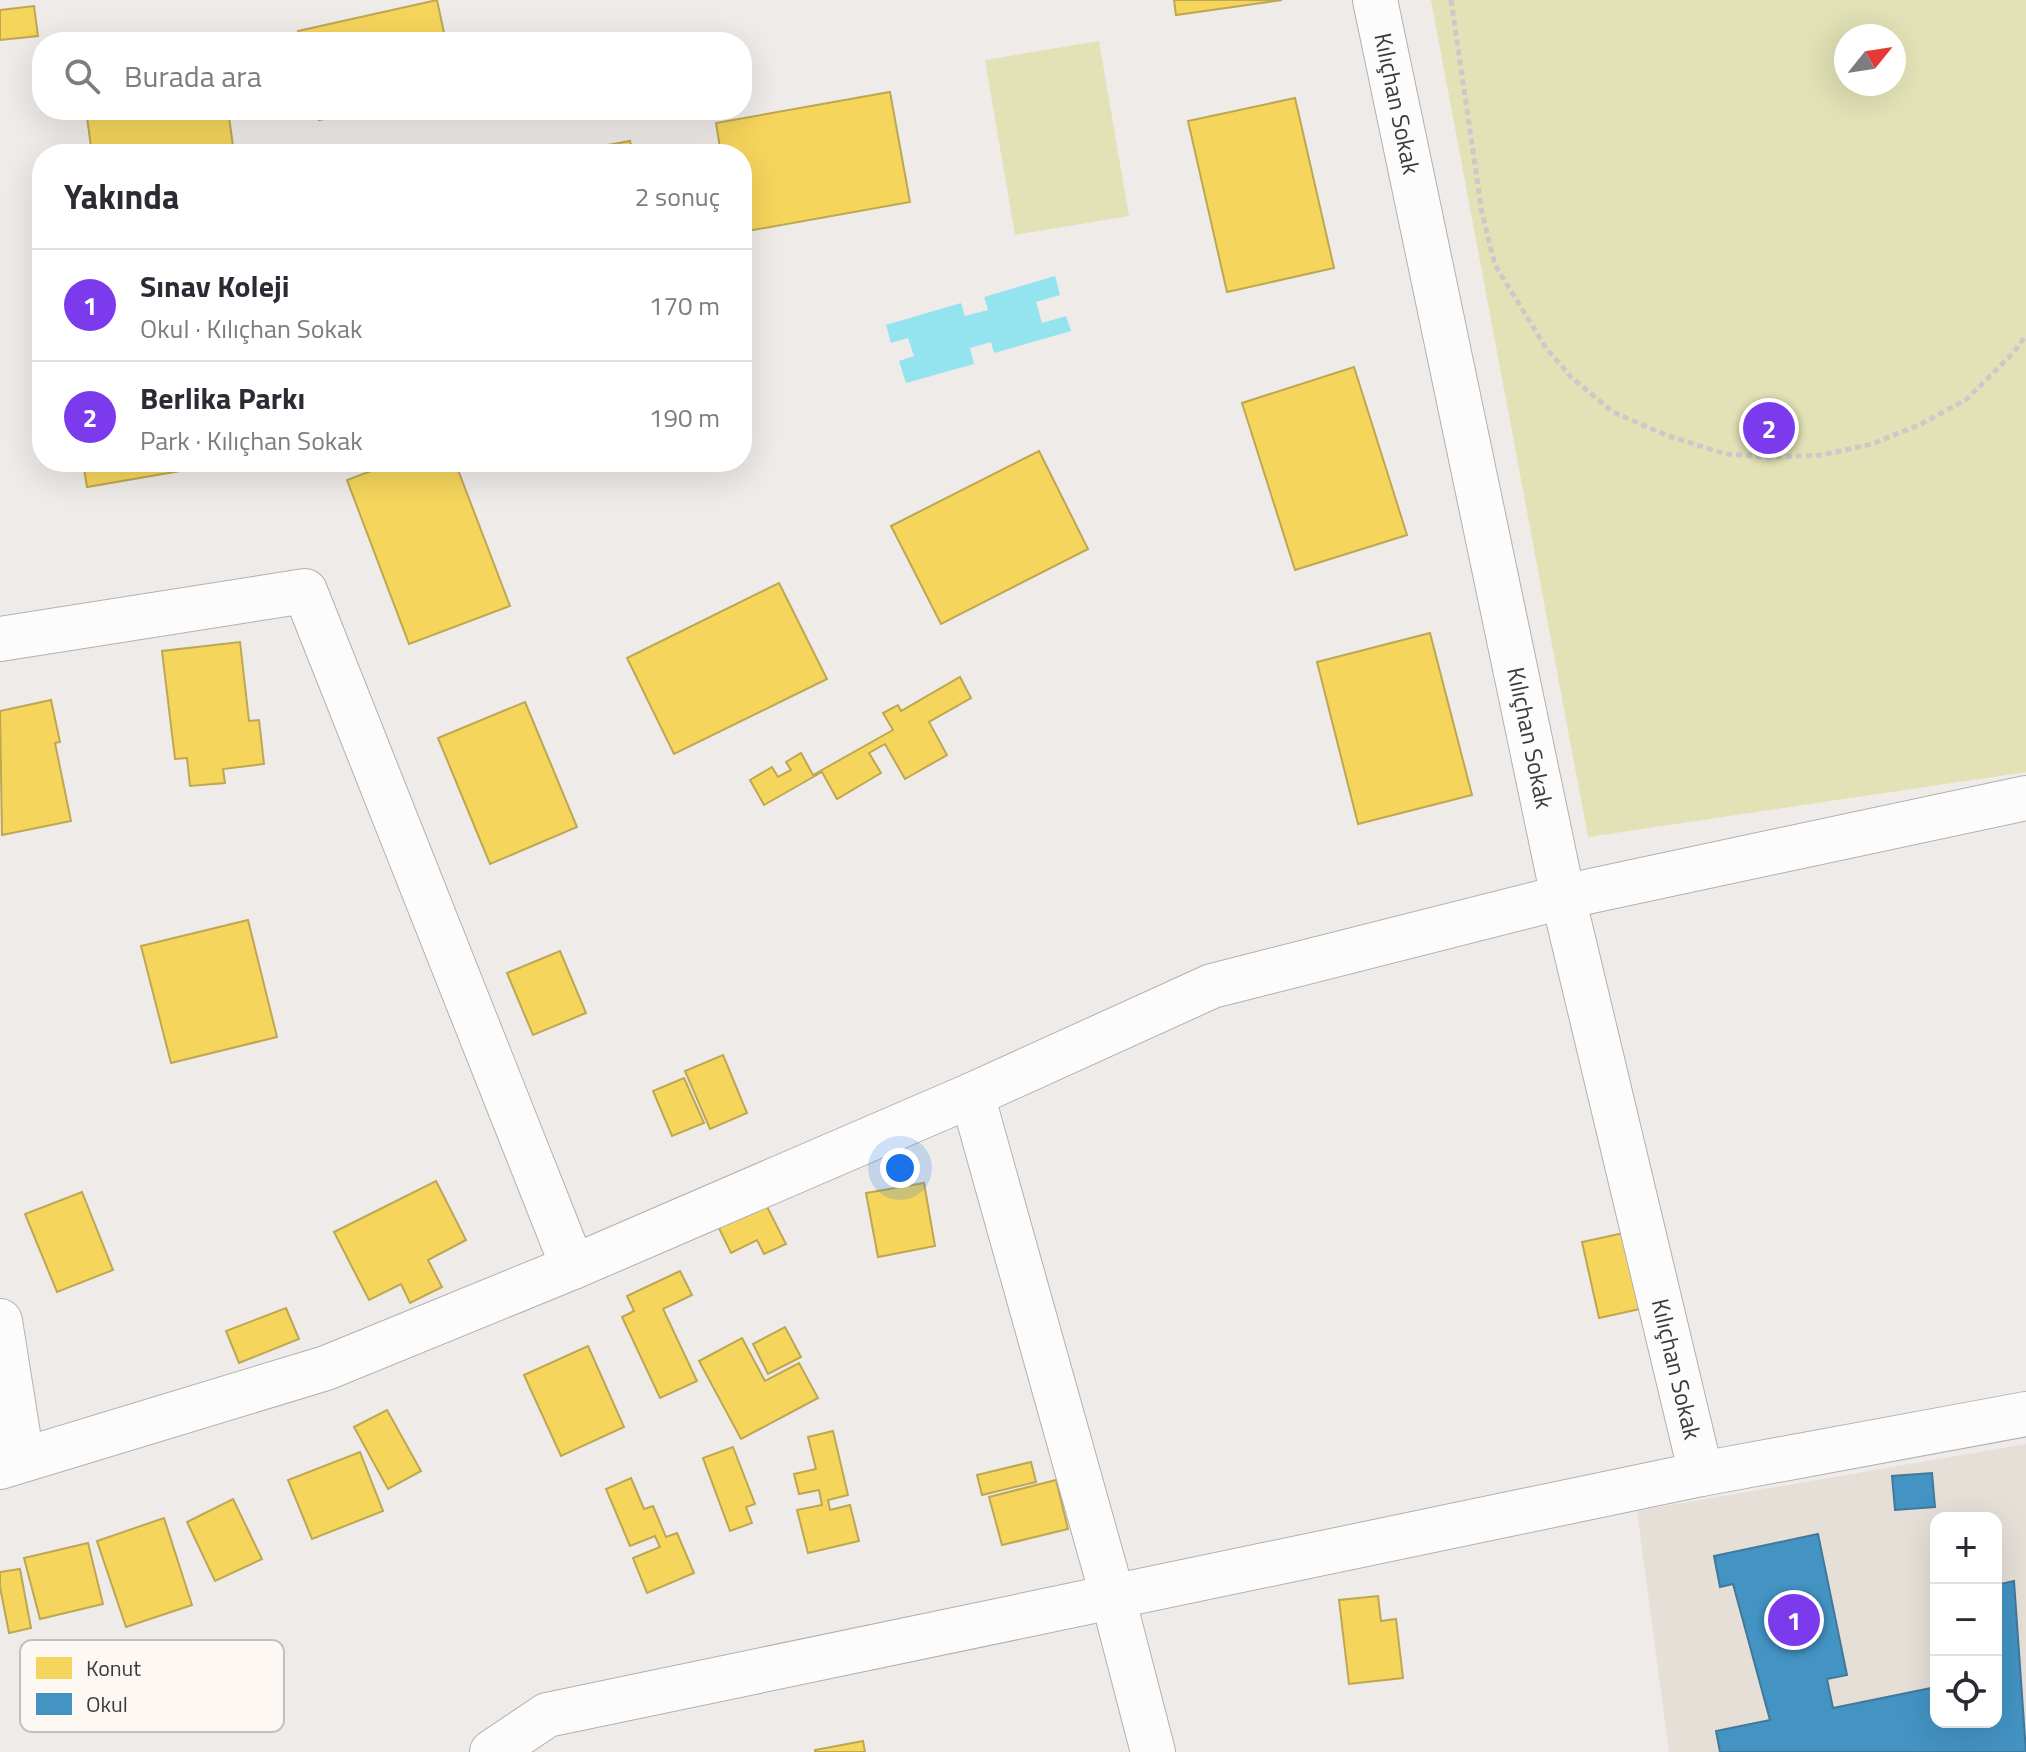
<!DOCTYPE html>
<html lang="tr">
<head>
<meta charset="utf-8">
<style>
	body { margin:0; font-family:"Titillium Web",sans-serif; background:#f2f2f3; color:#2b2b33 }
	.controls { position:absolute; right:24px; bottom:24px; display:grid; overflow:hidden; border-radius:16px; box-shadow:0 8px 32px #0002 }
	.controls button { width:72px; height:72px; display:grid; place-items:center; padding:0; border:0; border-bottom:2px solid #e1e1e2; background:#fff; color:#2b2b33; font:40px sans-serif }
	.compass { position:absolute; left:1834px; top:24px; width:72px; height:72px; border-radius:50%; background:#fff; box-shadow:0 8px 32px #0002; rotate:60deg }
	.you { position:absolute; left:900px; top:1168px; width:28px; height:28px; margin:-20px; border:6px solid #fff; border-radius:50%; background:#1a73e8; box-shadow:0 0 0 12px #1a73e833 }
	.badge { display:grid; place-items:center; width:52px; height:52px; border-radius:50%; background:#7c3aed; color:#fff; font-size:26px; font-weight:700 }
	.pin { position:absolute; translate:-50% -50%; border:4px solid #fff; box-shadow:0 2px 8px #0006 }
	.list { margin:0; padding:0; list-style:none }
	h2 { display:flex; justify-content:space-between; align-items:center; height:104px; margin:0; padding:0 32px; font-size:34px }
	h2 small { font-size:26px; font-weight:400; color:#7c7c81 }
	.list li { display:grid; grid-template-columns:52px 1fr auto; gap:24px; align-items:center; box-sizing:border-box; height:112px; padding:0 32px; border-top:2px solid #e1e1e2 }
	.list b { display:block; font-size:30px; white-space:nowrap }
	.list p { margin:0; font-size:26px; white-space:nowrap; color:#7c7c81 }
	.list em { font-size:26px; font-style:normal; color:#7c7c81 }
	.icon { flex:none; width:44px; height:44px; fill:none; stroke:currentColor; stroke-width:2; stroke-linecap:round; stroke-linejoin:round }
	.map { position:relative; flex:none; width:2026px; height:1752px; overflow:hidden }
	.search { position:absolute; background:#fff; box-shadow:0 8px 32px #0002; left:32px; top:32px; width:720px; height:88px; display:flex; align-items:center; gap:20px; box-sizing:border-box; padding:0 28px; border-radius:32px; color:#7c7c81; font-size:30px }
	.panel { position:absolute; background:#fff; box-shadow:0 8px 32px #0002; left:32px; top:144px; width:720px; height:328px; border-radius:32px }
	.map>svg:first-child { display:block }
	.built { fill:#e6dfd8; fill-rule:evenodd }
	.green { fill:#e2e2b6; fill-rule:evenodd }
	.water { fill:#94e4ef }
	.homes { fill:#f6d55c; stroke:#bea752; stroke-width:2 }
	.schools { fill:#4393c3; stroke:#41799a; stroke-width:2 }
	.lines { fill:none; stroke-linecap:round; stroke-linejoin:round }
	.minor-casing { stroke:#b3b1af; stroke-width:46 }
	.path { stroke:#cbcac9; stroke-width:5; stroke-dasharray:6 4; stroke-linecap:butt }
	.minor { stroke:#fcfcfc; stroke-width:44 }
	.labels { text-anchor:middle; stroke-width:8; stroke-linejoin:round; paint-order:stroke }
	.street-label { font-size:24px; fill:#3d3b3a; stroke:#fdf8f4 }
	.key { fill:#fdf8f4; stroke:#c3bfbc; stroke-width:2 }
	.key-label { font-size:22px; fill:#3d3b3a }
</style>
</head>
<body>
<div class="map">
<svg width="2026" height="1752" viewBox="0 0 2026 1752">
	<rect width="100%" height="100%" fill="#eeebe9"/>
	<path class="built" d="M 2026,1444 L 2026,1752 L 1669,1752 L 1637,1511 ZM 1936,1518 L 1996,1518 L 1996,1722 L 1936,1722 Z"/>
	<g class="green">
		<path d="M 1431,0 L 2026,0 L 2026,772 L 1588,837 ZM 1846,36 L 1894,36 L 1894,84 L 1846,84 Z"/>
		<polygon points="1099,41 1129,216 1015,235 985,60"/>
	</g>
	<polygon class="water" points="1055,276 1060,295 1036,302 1042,323 1066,316 1071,331 994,353 991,342 970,348 974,364 906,383 899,361 914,356 908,338 891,343 886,325 961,303 965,316 988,310 984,297"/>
	<g class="homes">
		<polygon points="437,0 446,42 301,42 298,31"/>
		<polygon points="1174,0 1282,0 1176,15"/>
		<polygon points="34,6 38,36 0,40 0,10"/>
		<polygon points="890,92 910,202 742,232 742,154 721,154 716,123"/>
		<polygon points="1295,98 1334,268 1227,292 1188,121"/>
		<polygon points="86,110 228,110 233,146 170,154 92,154"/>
		<polygon points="316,110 365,110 319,120"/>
		<polygon points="630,141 633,154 559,154"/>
		<polygon points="1354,367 1407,535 1295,570 1242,403"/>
		<polygon points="1039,451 1088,549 941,624 891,526"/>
		<polygon points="83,462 227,462 227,463 87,487"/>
		<polygon points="395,462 455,462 510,606 409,644 347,480"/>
		<polygon points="779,583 827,679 674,754 627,658"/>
		<polygon points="1430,633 1472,795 1358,824 1317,662"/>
		<polygon points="240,642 249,721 259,720 264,764 223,769 225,783 190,786 187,758 175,759 162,651"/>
		<polygon points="960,677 971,698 929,722 947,755 905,779 885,744 869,753 881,773 837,799 822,772 764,805 750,780 772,767 778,777 791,770 786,762 801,753 813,775 893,730 883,713 898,705 901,711"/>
		<polygon points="51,700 60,742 55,743 71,821 2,835 0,711"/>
		<polygon points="525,702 577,827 490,864 438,738"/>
		<polygon points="248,920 277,1037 171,1063 141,946"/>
		<polygon points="560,951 586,1013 533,1035 507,973"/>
		<polygon points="723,1055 747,1113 710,1129 685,1071"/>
		<polygon points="684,1078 704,1123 672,1136 653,1091"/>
		<polygon points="436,1181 466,1240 428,1260 442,1287 410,1303 401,1284 369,1300 334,1232"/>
		<polygon points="924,1183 935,1246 878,1257 866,1193"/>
		<polygon points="82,1192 113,1270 57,1292 25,1214"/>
		<polygon points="761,1195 786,1244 764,1254 757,1240 731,1253 714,1218"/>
		<polygon points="1633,1231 1649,1307 1599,1318 1582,1242"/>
		<polygon points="680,1271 692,1295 663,1309 697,1381 660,1398 622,1317 634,1311 627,1296"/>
		<polygon points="286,1308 299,1339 239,1363 226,1331"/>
		<polygon points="785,1327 801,1357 768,1374 753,1344"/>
		<polygon points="742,1338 765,1381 799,1363 818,1398 741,1439 699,1361"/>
		<polygon points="588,1346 624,1427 561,1456 524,1375"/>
		<polygon points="387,1410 421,1471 388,1489 354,1427"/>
		<polygon points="833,1431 848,1495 828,1500 830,1510 850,1505 859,1541 808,1553 797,1510 822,1505 819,1490 799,1494 794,1474 816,1469 808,1437"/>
		<polygon points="733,1447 755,1504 746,1507 752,1523 730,1531 703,1458"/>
		<polygon points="360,1452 383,1511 312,1539 288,1480"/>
		<polygon points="1031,1462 1036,1482 982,1495 977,1475"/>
		<polygon points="631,1478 644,1509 653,1506 666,1537 677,1533 694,1573 647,1593 633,1558 660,1547 655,1536 630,1546 606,1489"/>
		<polygon points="1056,1480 1068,1529 1002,1545 989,1497"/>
		<polygon points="233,1499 262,1559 215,1581 187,1522"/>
		<polygon points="164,1518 192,1605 126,1627 97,1541"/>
		<polygon points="88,1543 103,1604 40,1619 24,1558"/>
		<polygon points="20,1569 31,1628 9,1633 0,1587 0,1572"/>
		<polygon points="1378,1596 1381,1621 1396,1619 1403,1678 1349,1684 1339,1600"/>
		<polygon points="863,1741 865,1752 815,1752 815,1750"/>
	</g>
	<g class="schools">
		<polygon points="1932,1473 1935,1507 1895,1510 1892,1476"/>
		<polygon points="1818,1534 1847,1675 1827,1679 1833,1708 1936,1687 1936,1722 1996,1722 1996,1585 2014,1581 2026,1752 1720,1752 1716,1731 1770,1720 1733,1584 1720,1587 1714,1556"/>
	</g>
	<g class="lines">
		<defs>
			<g id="minor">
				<path id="s1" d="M 1375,0 L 1563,897 L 1701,1474"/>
				<polyline points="0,639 305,591 573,1267"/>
				<polyline points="972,1095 1113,1598 1153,1752"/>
				<polyline points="0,1321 22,1459"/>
				<polyline points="0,1467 326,1368 573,1267 972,1095 1212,986 1563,897 2026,798"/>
				<polyline points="492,1752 547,1715 1701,1474 2026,1414"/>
			</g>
		</defs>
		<use href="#minor" class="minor-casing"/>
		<polyline class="path" points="1451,0 1482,213 1495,265 1546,348 1571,377 1613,412 1668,436 1726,454 1772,457 1822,455 1872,444 1921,424 1967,399 2014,352 2026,335"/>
		<use href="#minor" class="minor"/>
	</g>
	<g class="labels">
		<g class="street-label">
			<text dy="8" stroke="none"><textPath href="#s1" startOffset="106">Kılıçhan Sokak</textPath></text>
			<text dy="8" stroke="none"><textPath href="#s1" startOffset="754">Kılıçhan Sokak</textPath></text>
			<text dy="8" stroke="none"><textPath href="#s1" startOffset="1402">Kılıçhan Sokak</textPath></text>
		</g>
	</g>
	<rect x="20" y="1640" width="264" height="92" rx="12" class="key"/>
	<rect x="36" y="1657" width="36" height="22" fill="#f6d55c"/>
	<rect x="36" y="1693" width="36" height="22" fill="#4393c3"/>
	<g class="key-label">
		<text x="86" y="1676">Konut</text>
		<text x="86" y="1712">Okul</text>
	</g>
</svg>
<div class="controls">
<button>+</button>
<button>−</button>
<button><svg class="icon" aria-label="locate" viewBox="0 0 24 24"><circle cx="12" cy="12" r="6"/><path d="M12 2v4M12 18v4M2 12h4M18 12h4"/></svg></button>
</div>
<svg class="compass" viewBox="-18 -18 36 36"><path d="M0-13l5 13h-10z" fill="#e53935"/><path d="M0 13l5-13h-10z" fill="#7c7c81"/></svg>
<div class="you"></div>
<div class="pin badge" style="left:1794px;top:1620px">1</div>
<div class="pin badge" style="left:1769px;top:428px">2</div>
<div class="search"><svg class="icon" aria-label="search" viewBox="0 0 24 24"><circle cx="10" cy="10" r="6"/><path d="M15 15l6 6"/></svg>Burada ara</div>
<section class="panel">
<h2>Yakında<small>2 sonuç</small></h2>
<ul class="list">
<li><span class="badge">1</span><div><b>Sınav Koleji</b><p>Okul · Kılıçhan Sokak</p></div><em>170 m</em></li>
<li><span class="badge">2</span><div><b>Berlika Parkı</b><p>Park · Kılıçhan Sokak</p></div><em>190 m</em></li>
</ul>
</section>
</div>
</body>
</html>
